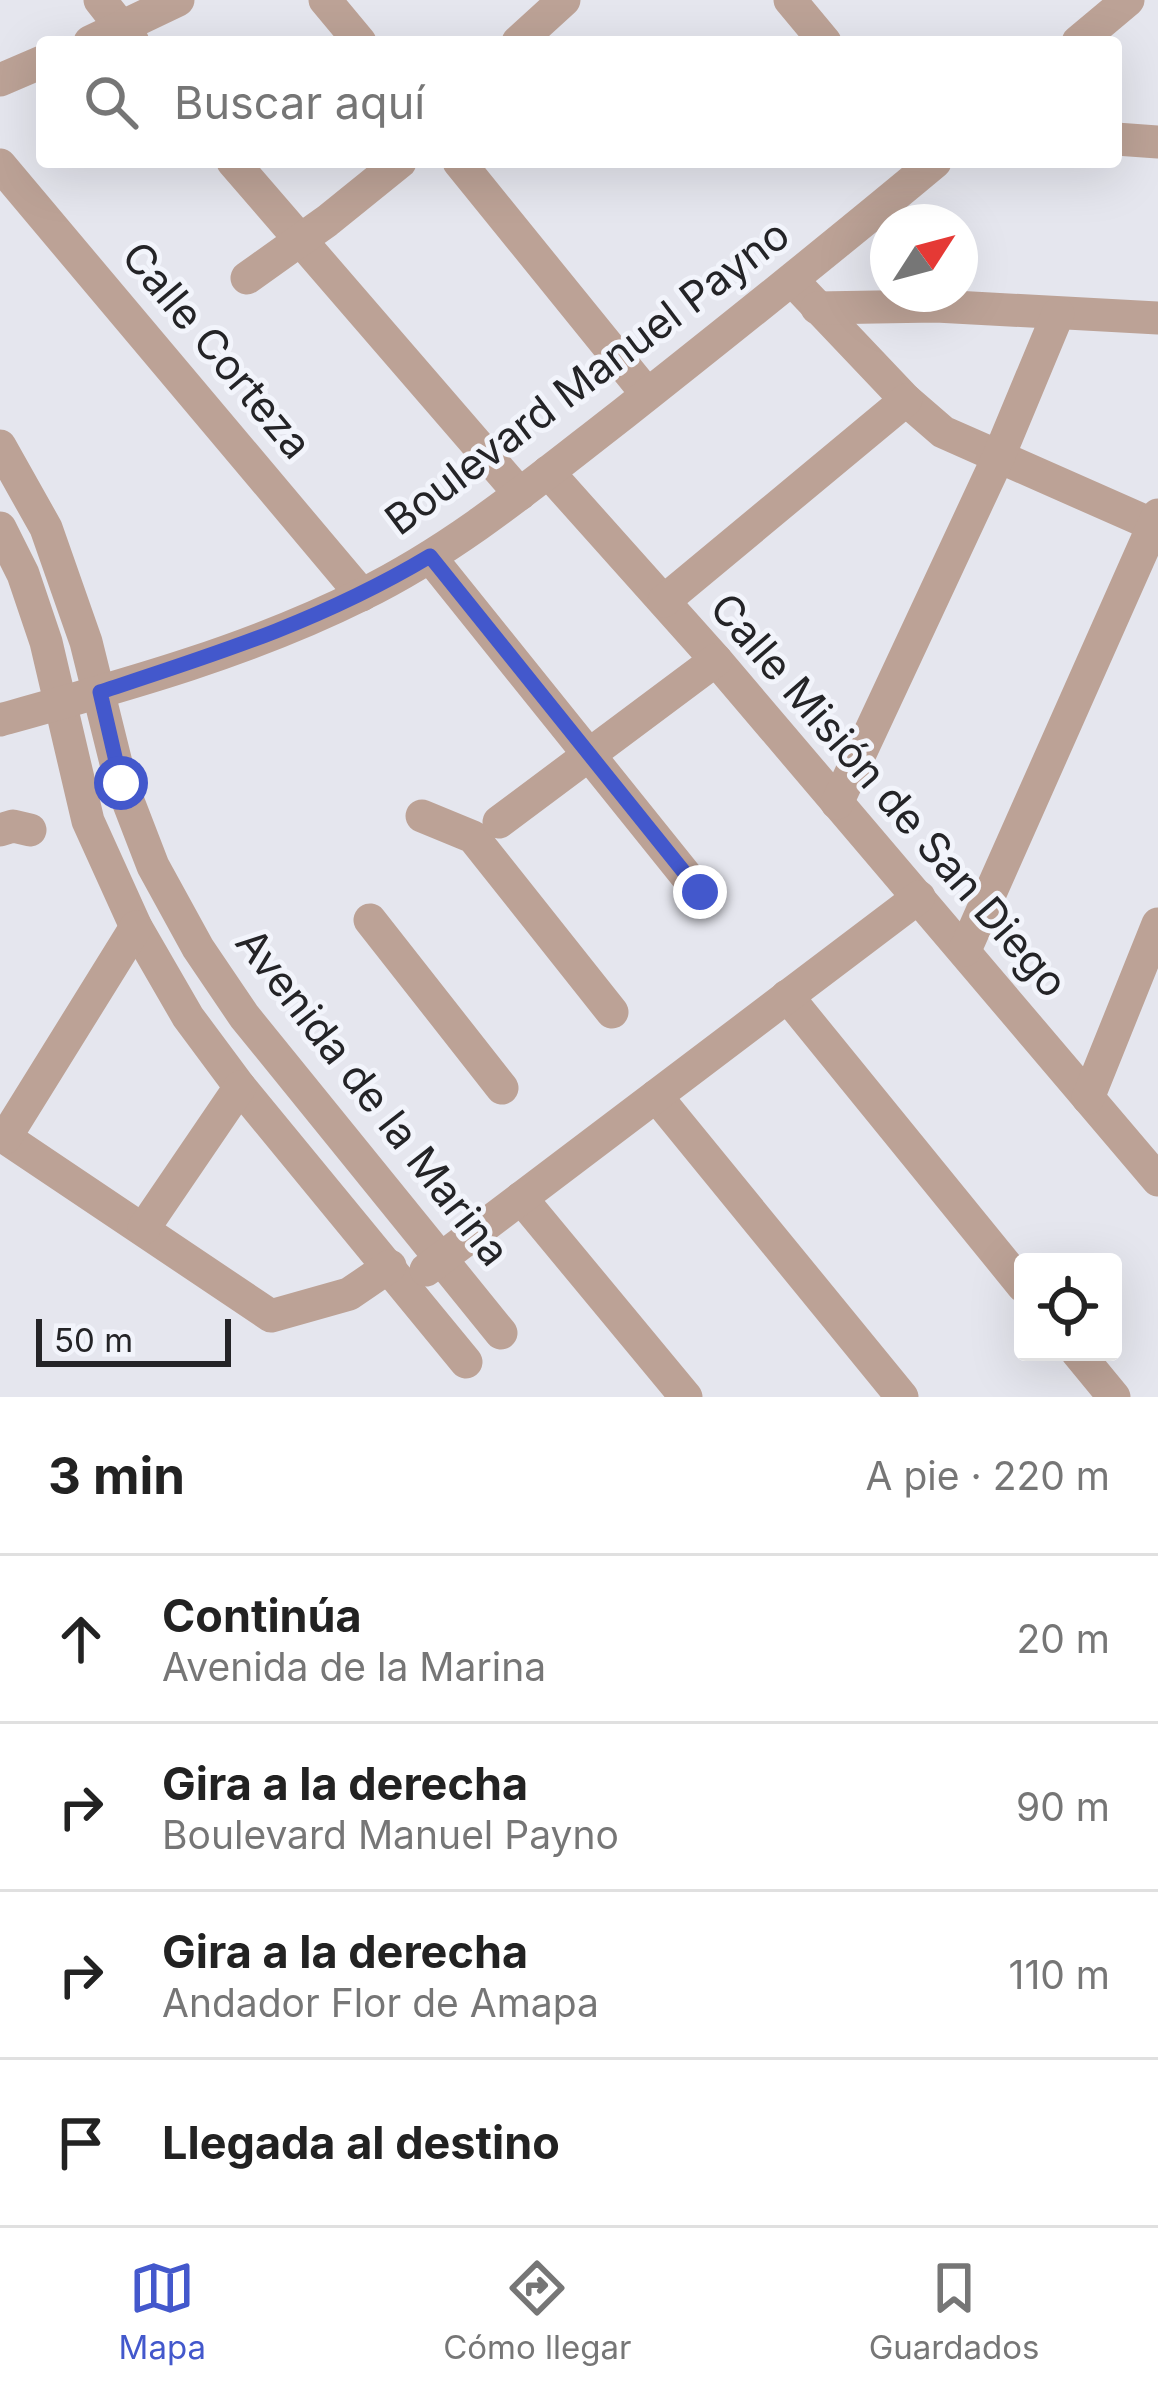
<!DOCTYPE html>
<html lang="es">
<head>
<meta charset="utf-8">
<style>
	body { margin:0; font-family:Inter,sans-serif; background:#f6f6f6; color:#222 }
	.controls { position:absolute; right:36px; bottom:36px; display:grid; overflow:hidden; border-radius:12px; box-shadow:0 12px 48px #0002 }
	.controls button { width:108px; height:108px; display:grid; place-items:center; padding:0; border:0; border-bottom:3px solid #e0e0e0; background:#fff; color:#222; font:60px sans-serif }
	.compass { position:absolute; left:870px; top:204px; width:108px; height:108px; border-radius:50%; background:#fff; box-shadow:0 12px 48px #0002; rotate:54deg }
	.scale { position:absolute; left:36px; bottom:30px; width:195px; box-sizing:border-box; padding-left:12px; border:6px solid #242427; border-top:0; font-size:33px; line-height:42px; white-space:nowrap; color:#242427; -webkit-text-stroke:9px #f2f4fb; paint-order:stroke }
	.stop { position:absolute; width:36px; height:36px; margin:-27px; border:9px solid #4358cc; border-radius:50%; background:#fff }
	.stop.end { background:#4358cc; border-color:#fff; box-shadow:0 3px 12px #0008 }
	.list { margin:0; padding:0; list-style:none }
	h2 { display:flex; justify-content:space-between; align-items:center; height:156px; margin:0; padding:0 48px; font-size:51px }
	h2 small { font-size:39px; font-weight:400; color:#767676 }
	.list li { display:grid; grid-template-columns:78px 1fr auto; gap:36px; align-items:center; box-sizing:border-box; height:168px; padding:0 48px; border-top:3px solid #e0e0e0 }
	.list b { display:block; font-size:45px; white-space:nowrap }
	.list p { margin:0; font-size:39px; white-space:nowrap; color:#767676 }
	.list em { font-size:39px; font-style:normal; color:#767676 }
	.icon { flex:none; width:66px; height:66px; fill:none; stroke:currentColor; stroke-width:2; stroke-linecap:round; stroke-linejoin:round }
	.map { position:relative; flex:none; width:1158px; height:1397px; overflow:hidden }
	.search { position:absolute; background:#fff; box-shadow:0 12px 48px #0002; left:36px; right:36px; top:36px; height:132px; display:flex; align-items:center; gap:30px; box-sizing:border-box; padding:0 42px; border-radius:12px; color:#767676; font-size:45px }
	.sheet { height:828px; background:#fff }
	nav { display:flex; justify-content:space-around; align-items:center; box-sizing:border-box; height:168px; border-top:3px solid #e0e0e0; background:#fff; font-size:33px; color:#767676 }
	nav a { display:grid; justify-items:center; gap:6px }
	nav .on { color:#4358cc }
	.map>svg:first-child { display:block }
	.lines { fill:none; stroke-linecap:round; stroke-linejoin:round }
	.minor { stroke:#bca296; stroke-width:33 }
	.route { stroke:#4358cc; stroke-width:15 }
	.labels { text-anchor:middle; stroke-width:10; stroke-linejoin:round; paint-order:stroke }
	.street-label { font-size:42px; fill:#242427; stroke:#f2f4fb }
</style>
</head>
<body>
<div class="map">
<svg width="1158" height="1397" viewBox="0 0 1158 1397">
	<rect width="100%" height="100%" fill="#e5e6ee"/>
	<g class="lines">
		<g class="minor">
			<polyline points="100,0 133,42"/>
			<polyline points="325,0 360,42"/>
			<polyline points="790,0 825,42"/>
			<polyline points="90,42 178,0"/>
			<polyline points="518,42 564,0"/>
			<polyline points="1078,42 1128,0"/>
			<polyline points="0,80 42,62"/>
			<polyline points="1116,139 1158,142"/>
			<polyline points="233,162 520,494"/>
			<polyline points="459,162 647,394"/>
			<polyline points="0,165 362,595"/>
			<polyline points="247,278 327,221 400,162"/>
			<polyline points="793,281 906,400 943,432 1158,527"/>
			<polyline points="817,308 936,306 1158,318"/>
			<polyline points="0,446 46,528 86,642 121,783 153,866 198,948 244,1016 501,1333"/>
			<polyline points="548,472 716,660 1158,1180"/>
			<polyline points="0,528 23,574 46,642 88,821 136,927 188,1017 240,1087 466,1362"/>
			<polyline points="430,557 700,893"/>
			<polyline points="664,601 906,400"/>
			<path d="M 0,720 C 122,686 247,652 361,595 C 457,548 539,479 623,414 C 728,331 832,248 935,162"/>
			<polyline points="837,803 998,458 1058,314"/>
			<polyline points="422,816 473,837 612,1012"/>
			<polyline points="499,822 716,660"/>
			<polyline points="0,830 13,826 30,830"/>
			<polyline points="370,920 502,1088"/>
			<polyline points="965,950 1158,515"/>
			<polyline points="787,996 1023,1286"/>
			<polyline points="656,1096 902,1397"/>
			<polyline points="1088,1098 1158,924"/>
			<polyline points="0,1134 271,1316 349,1294 390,1266"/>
			<polyline points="5,1138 136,927"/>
			<polyline points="521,1198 686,1397"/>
			<polyline points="144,1228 240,1087"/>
			<polyline points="426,1270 919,897"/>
			<polyline points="1077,1352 1114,1397"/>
		</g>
	</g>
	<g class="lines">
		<path class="route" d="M 121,783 L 100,692 C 219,653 321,621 430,556 L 700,892"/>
	</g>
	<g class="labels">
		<g class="street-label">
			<text transform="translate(217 350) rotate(50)" y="15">Calle Corteza</text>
			<text transform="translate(587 377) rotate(-37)" y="15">Boulevard Manuel Payno</text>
			<text transform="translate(889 795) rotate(49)" y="15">Calle Misión de San Diego</text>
			<text transform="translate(373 1097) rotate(52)" y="15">Avenida de la Marina</text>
		</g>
	</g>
</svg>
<div class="controls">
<button><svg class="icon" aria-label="locate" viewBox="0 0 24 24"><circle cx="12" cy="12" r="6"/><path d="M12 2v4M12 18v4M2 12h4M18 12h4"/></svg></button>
</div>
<svg class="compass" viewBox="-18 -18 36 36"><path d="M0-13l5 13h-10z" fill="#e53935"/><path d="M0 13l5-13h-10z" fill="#767676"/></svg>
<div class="scale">50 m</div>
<div class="stop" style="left:121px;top:783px"></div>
<div class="stop end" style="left:700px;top:892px"></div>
<div class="search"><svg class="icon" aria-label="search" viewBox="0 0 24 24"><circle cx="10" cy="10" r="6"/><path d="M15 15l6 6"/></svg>Buscar aquí</div>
</div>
<section class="sheet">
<h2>3 min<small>A pie · 220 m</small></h2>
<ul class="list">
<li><svg class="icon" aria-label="ahead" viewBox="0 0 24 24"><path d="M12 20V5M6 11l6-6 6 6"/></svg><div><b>Continúa</b><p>Avenida de la Marina</p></div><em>20 m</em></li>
<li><svg class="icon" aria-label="right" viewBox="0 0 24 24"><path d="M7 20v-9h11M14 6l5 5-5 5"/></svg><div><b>Gira a la derecha</b><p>Boulevard Manuel Payno</p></div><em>90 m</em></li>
<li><svg class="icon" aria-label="right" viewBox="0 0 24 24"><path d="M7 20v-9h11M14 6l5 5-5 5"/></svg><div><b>Gira a la derecha</b><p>Andador Flor de Amapa</p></div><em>110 m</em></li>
<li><svg class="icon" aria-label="arrive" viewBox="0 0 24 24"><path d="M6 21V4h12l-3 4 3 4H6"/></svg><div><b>Llegada al destino</b></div></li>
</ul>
</section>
<nav>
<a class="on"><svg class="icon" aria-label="map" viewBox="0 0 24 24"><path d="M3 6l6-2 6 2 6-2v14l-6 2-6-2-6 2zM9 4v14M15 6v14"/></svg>Mapa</a>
<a><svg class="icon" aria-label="directions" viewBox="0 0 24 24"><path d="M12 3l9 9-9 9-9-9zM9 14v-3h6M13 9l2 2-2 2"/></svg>Cómo llegar</a>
<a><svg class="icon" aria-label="saved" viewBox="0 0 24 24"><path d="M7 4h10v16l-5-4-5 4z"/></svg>Guardados</a>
</nav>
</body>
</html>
